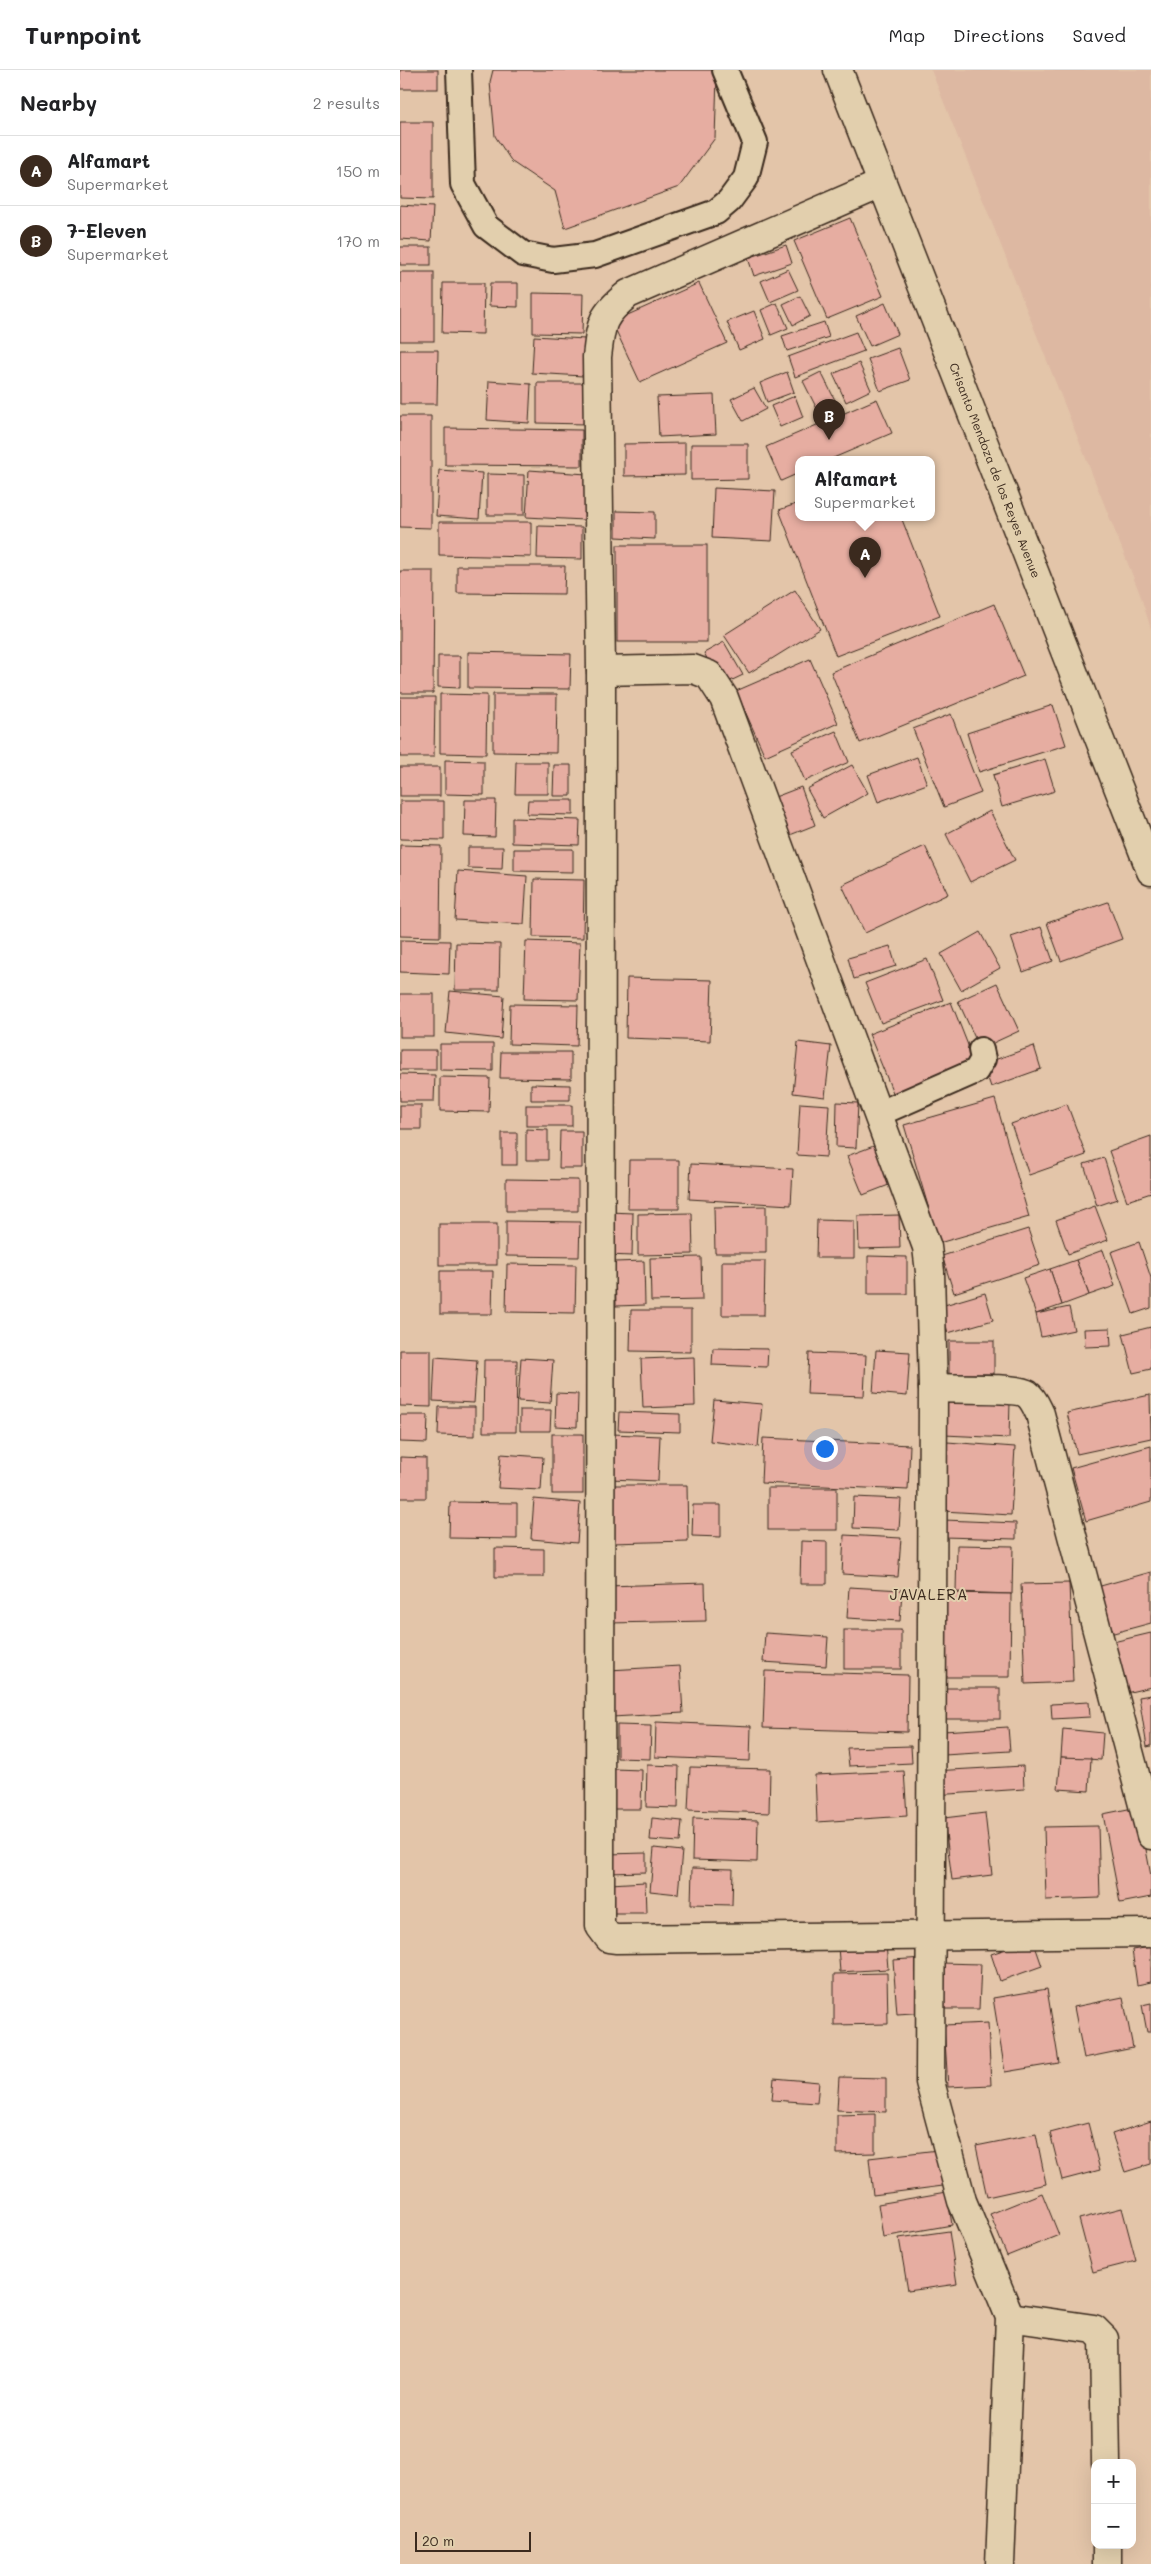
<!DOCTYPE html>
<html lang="en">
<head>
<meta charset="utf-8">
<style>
	body { margin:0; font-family:Mali,sans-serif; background:#f6f6f6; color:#202124 }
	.controls { position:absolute; right:15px; bottom:15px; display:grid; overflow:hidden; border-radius:10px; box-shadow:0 5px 20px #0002 }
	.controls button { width:45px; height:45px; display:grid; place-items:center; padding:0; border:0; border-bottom:1px solid #e0e0e0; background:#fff; color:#202124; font:25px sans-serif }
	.scale { position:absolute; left:15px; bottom:12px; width:116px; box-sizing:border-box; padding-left:5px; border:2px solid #3b2a1e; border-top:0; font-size:14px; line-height:18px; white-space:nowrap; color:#3b2a1e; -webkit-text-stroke:4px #e2cfad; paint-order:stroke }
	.you { position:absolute; left:424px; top:1378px; width:18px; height:18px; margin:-12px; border:4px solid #fff; border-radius:50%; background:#1a73e8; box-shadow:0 0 0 8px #1a73e833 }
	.badge { display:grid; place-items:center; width:32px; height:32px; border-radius:50%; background:#3b2a1e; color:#fff; font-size:16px; font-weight:700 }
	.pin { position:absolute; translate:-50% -41px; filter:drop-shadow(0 1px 2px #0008) }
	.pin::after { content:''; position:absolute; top:26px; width:18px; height:15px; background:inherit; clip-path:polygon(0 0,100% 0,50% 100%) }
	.popup { position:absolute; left:395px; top:386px; width:140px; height:65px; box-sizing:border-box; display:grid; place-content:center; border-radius:10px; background:#fff; filter:drop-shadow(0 1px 4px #0005); font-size:16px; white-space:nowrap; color:#757577 }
	.popup b { font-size:19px; color:#202124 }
	.popup::after { content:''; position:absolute; left:50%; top:100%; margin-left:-10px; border:10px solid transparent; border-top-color:#fff }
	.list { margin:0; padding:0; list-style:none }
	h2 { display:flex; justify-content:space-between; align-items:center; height:65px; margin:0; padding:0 20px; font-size:21px }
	h2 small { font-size:16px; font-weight:400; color:#757577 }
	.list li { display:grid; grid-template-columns:32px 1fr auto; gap:15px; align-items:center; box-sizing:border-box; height:70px; padding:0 20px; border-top:1px solid #e0e0e0 }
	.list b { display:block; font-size:19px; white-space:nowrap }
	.list p { margin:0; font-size:16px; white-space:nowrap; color:#757577 }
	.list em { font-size:16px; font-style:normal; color:#757577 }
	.map { position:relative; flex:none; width:751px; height:2494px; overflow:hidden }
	header { display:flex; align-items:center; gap:30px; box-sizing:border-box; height:70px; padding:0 25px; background:#fff; border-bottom:1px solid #e0e0e0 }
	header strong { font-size:24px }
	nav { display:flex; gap:28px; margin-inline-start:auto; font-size:18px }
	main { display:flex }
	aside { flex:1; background:#fff }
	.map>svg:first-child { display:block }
	.built { fill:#ddb8a2 }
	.building { fill:#e6ada1; stroke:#3b2a1e }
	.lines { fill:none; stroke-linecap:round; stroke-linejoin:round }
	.lane-casing { stroke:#3b2a1e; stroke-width:28 }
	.street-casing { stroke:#3b2a1e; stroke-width:31 }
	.secondary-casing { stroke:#3b2a1e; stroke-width:31 }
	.lane { stroke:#e2cfad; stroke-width:24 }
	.street { stroke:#e2cfad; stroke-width:28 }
	.secondary { stroke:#e2cfad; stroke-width:28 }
	.labels { text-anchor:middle; stroke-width:4; stroke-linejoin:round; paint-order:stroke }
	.street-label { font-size:12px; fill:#3b2a1e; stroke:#e2cfad }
	.quarter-label { font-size:15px; letter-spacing:1px; fill:#3b2a1e; stroke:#e2cfad }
</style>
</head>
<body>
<header>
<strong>Turnpoint</strong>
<nav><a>Map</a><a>Directions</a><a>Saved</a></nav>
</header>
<main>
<aside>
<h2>Nearby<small>2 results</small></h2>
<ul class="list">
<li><span class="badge">A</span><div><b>Alfamart</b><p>Supermarket</p></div><em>150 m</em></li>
<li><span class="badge">B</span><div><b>7-Eleven</b><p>Supermarket</p></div><em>170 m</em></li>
</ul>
</aside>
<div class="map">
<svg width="751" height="2494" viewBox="0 0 751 2494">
	<rect width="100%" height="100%" fill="#e3c5a9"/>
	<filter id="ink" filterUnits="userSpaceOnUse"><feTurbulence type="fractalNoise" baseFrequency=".02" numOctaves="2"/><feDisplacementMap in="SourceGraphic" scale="10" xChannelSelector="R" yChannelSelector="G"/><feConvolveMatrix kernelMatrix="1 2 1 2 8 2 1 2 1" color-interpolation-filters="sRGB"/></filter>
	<g filter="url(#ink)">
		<polygon class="built" points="531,0 751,0 751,559 740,524"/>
		<g class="building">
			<rect x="0" y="0" width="38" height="19"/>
			<polygon points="93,0 315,0 317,6 315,68 279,117 165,158 155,121 112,92 95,66 90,12"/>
			<polygon points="0,52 33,52 33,129 0,128"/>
			<polygon points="0,135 33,137 31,171 0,169"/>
			<polygon points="450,148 483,226 427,249 394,171"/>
			<polygon points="386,175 392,193 354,206 348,188"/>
			<rect x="0" y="177" width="31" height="18"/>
			<polygon points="388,199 398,220 370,232 361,211"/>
			<rect x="0" y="202" width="34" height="69"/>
			<polygon points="43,213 84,213 83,264 42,263"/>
			<polygon points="90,213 118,213 118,237 89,236"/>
			<polygon points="299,213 327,273 240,312 212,252"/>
			<polygon points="133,223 183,224 182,264 133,263"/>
			<polygon points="400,226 410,246 393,255 383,234"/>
			<polygon points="377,233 388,258 371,265 361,240"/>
			<polygon points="485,233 498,264 470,276 456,246"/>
			<polygon points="354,241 365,269 339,280 327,252"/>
			<polygon points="424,252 429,267 387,281 382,266"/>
			<polygon points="456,262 464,281 395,307 388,287"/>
			<polygon points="134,266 185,269 183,306 132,303"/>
			<polygon points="498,278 510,310 480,321 468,289"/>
			<polygon points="0,280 38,280 37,334 0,334"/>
			<polygon points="459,293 471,320 446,332 433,304"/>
			<polygon points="387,302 394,322 367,332 360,313"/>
			<polygon points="421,302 438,336 420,345 403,311"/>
			<polygon points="89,311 131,314 129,353 87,350"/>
			<polygon points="137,313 187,313 187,354 137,353"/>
			<polygon points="354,318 366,339 343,351 331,329"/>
			<polygon points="314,325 316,364 259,367 257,327"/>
			<polygon points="395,326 403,347 380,357 371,336"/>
			<polygon points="477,329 492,363 431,389 399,389 399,403 381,411 366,377"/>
			<polygon points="0,346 31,346 31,458 0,457"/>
			<polygon points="45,358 182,360 182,396 45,395"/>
			<polygon points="285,373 285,405 224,406 224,374"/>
			<polygon points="291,374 348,374 348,409 291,410"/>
			<polygon points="39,400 82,403 79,449 36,446"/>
			<polygon points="129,400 187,404 184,450 126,447"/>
			<polygon points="87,404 124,405 124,445 87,445"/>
			<polygon points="314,418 375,421 372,471 312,468"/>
			<polygon points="399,433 399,447 501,447 540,546 436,586 379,440"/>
			<polygon points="216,441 255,442 255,469 216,467"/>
			<polygon points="39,452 131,452 131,487 39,485"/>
			<polygon points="138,456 182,457 182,489 137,488"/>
			<rect x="217" y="475" width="90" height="97"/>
			<polygon points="57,496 165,496 164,524 57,523"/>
			<polygon points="0,501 34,501 33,623 0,623"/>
			<polygon points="395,520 420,559 349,603 324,565"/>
			<polygon points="594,534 624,606 460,673 431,602"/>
			<polygon points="324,572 343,605 322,615 304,583"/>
			<polygon points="68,582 171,584 170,619 68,618"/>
			<polygon points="38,586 60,586 60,618 38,617"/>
			<polygon points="410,589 438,653 365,686 336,621"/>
			<polygon points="40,624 87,625 86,684 40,683"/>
			<polygon points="93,624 157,624 156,683 93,682"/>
			<polygon points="0,627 35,627 34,687 0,687"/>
			<polygon points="653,635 666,675 579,702 567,663"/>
			<polygon points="551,644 581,723 544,737 513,659"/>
			<polygon points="436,661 449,692 405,711 392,680"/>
			<polygon points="517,687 527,714 478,732 468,705"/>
			<polygon points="645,689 655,721 602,737 593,705"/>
			<polygon points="45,690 84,691 84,725 45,724"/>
			<polygon points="116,692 148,692 148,724 115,724"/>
			<polygon points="154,695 171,695 171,726 153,726"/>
			<polygon points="452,695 468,723 423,748 407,719"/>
			<rect x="0" y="697" width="40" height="29"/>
			<polygon points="401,717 415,755 390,765 375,727"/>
			<polygon points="65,730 96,730 95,767 64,766"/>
			<polygon points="128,730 173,730 173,745 127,744"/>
			<polygon points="0,731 44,731 44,770 0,769"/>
			<polygon points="590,741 615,790 570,812 546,764"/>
			<polygon points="112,748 180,750 179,775 112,773"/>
			<polygon points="0,775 41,776 40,867 0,866"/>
			<polygon points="525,776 548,824 465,863 442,815"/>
			<polygon points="68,777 103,777 102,799 68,798"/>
			<polygon points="114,779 173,779 173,802 114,801"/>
			<polygon points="58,801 127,806 124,854 55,850"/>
			<polygon points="134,809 184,810 183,868 133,867"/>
			<polygon points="708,832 722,869 661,891 647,853"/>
			<polygon points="641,857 653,891 623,902 611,867"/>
			<polygon points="580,862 600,898 561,920 541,884"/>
			<polygon points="0,870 50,871 49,904 0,902"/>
			<polygon points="126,871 180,873 178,930 124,929"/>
			<polygon points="56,873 100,874 99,920 55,920"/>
			<polygon points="490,876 496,896 454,909 448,888"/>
			<polygon points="527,889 543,930 481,953 465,913"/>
			<polygon points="227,908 312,910 310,971 226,968"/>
			<polygon points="597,913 619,961 580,979 558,931"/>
			<polygon points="50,921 104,926 101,969 46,963"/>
			<rect x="0" y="924" width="34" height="43"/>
			<polygon points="551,932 577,998 496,1030 469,964"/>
			<polygon points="110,934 178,935 177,976 109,974"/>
			<polygon points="398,972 431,976 425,1027 393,1023"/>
			<polygon points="40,974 93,974 93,1001 40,1000"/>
			<polygon points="634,976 641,999 591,1017 583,994"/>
			<rect x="0" y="980" width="36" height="20"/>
			<polygon points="101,982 171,982 171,1009 100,1008"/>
			<polygon points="0,1004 35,1005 34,1031 0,1031"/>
			<polygon points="40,1007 90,1008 89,1042 40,1041"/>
			<polygon points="131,1014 170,1015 170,1030 131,1030"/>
			<polygon points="595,1029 629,1147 539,1173 504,1055"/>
			<polygon points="437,1032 458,1033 456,1078 436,1077"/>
			<polygon points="400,1033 429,1035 426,1087 397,1085"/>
			<polygon points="667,1034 686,1085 629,1105 611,1054"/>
			<rect x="0" y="1035" width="21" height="24"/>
			<rect x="126" y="1035" width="46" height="21"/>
			<polygon points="126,1059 148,1060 148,1090 126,1090"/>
			<polygon points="160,1061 182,1061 182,1098 159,1098"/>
			<rect x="102" y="1063" width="15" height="32"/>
			<polygon points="751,1066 751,1123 727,1131 709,1081"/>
			<polygon points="479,1074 494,1113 463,1125 447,1086"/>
			<polygon points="704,1088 717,1129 697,1136 684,1094"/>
			<polygon points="229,1090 279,1090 279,1139 228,1139"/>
			<polygon points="291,1094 393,1099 391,1135 289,1129"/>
			<polygon points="106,1109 178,1110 178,1141 106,1141"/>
			<polygon points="366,1136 366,1183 315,1183 314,1137"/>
			<polygon points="695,1136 708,1170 668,1184 656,1150"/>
			<polygon points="208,1142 233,1143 232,1186 207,1185"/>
			<polygon points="292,1143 293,1184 238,1185 238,1144"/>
			<polygon points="499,1145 500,1178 459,1179 458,1146"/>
			<polygon points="417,1150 454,1151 454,1188 416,1188"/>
			<polygon points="106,1151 180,1152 179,1187 106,1186"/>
			<rect x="39" y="1154" width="58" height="41"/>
			<polygon points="628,1159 640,1195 554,1223 542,1186"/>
			<polygon points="739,1172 751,1208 751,1238 733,1244 711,1182"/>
			<polygon points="703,1180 715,1216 689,1225 676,1190"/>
			<polygon points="468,1186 507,1187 507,1224 468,1224"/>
			<polygon points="301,1187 302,1230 251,1231 250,1188"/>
			<polygon points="676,1190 689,1225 662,1235 650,1199"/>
			<polygon points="244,1191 245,1235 216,1236 215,1192"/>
			<polygon points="322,1191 365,1191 364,1245 322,1245"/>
			<polygon points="107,1194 176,1195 175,1243 106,1242"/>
			<polygon points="650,1199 662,1235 636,1244 623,1208"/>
			<polygon points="40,1201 93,1201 92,1244 40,1244"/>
			<polygon points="585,1223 593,1250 548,1263 541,1236"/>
			<polygon points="669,1237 674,1260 641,1267 636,1244"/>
			<polygon points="231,1240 291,1240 291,1282 230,1281"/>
			<polygon points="751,1257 751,1299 733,1303 723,1264"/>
			<polygon points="710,1258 711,1276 685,1277 684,1259"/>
			<rect x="549" y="1271" width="45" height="33"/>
			<polygon points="313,1278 368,1279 367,1297 312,1295"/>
			<polygon points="0,1280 31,1280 31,1337 0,1336"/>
			<polygon points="476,1280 510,1282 507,1326 473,1323"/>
			<polygon points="409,1283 466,1285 464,1326 407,1324"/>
			<polygon points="35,1287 77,1290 74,1333 33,1331"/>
			<polygon points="294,1287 295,1336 243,1338 241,1289"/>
			<polygon points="121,1288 153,1290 150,1333 118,1331"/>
			<polygon points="84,1290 117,1290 116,1362 83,1362"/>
			<polygon points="156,1323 178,1324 177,1357 155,1356"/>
			<polygon points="750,1325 751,1368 677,1384 667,1343"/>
			<polygon points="314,1330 362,1334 358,1377 310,1371"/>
			<polygon points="546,1330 610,1332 609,1368 544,1365"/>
			<polygon points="39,1337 75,1337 75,1366 38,1365"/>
			<polygon points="120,1340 151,1340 150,1361 120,1361"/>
			<polygon points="219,1342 280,1344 280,1362 218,1360"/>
			<polygon points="0,1345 28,1345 27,1373 0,1372"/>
			<rect x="152" y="1364" width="31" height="60"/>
			<polygon points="212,1364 260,1366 258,1411 210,1409"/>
			<polygon points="363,1368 510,1375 508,1420 361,1413"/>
			<polygon points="547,1372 615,1377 611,1445 543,1441"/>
			<polygon points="751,1376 751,1432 686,1451 671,1398"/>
			<polygon points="101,1384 143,1387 141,1420 98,1418"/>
			<polygon points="0,1387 26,1388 26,1428 0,1428"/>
			<polygon points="211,1415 287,1415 288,1471 211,1473"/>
			<rect x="368" y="1418" width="69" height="42"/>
			<polygon points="454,1427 501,1429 499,1460 453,1458"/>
			<polygon points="134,1429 180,1433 177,1473 131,1469"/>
			<polygon points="50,1432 117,1433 117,1469 49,1468"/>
			<polygon points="293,1435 321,1435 321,1467 292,1466"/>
			<polygon points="544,1450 616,1453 616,1469 543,1467"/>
			<polygon points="444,1465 501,1468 498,1507 442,1504"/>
			<polygon points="401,1471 427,1472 427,1514 400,1514"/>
			<polygon points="557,1475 613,1476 612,1524 556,1522"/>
			<polygon points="95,1478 144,1479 144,1507 95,1507"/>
			<polygon points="751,1502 751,1553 710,1564 697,1517"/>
			<polygon points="305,1513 306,1551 209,1553 207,1516"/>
			<polygon points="669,1513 673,1612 625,1614 621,1514"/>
			<polygon points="449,1517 502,1520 500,1551 447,1548"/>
			<polygon points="544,1523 611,1524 610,1607 542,1607"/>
			<rect x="444" y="1560" width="57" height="39"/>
			<polygon points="365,1563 428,1567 426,1596 363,1592"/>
			<polygon points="751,1563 751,1617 726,1623 713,1572"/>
			<polygon points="280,1596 283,1643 212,1647 209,1600"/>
			<polygon points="365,1601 508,1605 507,1662 363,1658"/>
			<rect x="538" y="1618" width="62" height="31"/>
			<polygon points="751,1625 751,1676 747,1677 739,1627"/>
			<polygon points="689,1632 690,1647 652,1649 651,1634"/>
			<polygon points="256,1652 351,1656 350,1691 255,1687"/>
			<polygon points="217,1655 251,1656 250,1689 217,1688"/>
			<polygon points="608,1657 610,1681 544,1685 543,1661"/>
			<polygon points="663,1659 703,1663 701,1690 661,1687"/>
			<polygon points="511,1676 512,1693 449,1696 447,1678"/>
			<polygon points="661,1687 691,1688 689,1721 658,1719"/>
			<polygon points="247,1695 279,1696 278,1738 246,1737"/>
			<polygon points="623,1696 624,1719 534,1725 533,1701"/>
			<polygon points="290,1697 370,1699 369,1743 288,1740"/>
			<polygon points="213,1699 242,1700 241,1739 212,1739"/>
			<polygon points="504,1701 507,1746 417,1752 415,1705"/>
			<polygon points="738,1737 751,1806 751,1827 720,1833 703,1744"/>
			<polygon points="585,1743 592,1805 552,1810 544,1748"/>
			<polygon points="252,1748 282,1751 280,1772 250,1770"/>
			<polygon points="293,1748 358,1750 357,1792 292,1790"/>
			<polygon points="698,1756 700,1828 646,1830 644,1757"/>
			<polygon points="254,1778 282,1781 278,1824 250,1821"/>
			<polygon points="246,1783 246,1802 208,1803 207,1784"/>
			<polygon points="292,1798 333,1799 332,1835 291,1834"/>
			<polygon points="245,1812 246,1843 211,1843 210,1814"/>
			<polygon points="633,1870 642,1896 600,1911 591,1884"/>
			<polygon points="486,1873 488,1899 440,1902 438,1877"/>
			<polygon points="751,1877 751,1912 737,1915 732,1880"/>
			<polygon points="524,1888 529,1942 497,1944 493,1890"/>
			<polygon points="541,1893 581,1894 579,1939 541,1939"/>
			<polygon points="487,1903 488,1954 434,1955 434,1904"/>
			<polygon points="647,1919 659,1993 605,2002 593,1928"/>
			<polygon points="723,1927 733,1978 684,1988 674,1937"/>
			<polygon points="751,1933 751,1962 747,1962 742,1935"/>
			<polygon points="588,1953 591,2015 548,2017 544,1955"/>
			<polygon points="439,2007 486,2008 486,2042 437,2040"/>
			<polygon points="374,2008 419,2012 417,2033 372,2030"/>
			<polygon points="475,2044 475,2083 437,2084 437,2045"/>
			<polygon points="751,2051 751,2094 725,2102 712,2064"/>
			<polygon points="688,2053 700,2100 662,2110 650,2063"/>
			<polygon points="636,2064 646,2114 587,2127 576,2076"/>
			<polygon points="538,2080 543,2116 473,2125 469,2088"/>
			<polygon points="547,2122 552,2155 483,2167 478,2134"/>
			<polygon points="642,2123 659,2165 607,2186 590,2144"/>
			<polygon points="722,2138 736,2191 693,2202 679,2149"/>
			<polygon points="549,2161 557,2214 508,2221 499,2168"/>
		</g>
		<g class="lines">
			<defs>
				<g id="lane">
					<polyline points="59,0 63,114 86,156 123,184 153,190 195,185 316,142 329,131 346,108 355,72 325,0"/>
					<polyline points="478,1044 576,1001 583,989 581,980"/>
				</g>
				<g id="street">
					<path d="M 481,114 L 228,224 C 201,246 201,253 197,287 L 201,601 L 200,1856 L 209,1868 L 217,1869 L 751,1863"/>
					<polyline points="201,601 293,599 309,605 324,628 527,1177 530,1202 533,1318 530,2012 562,2131 610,2247 600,2494"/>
					<path d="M 533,1318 C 550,1319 617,1317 627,1324 C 634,1329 637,1338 640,1344 L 751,1765"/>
					<polyline points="610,2247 694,2259 704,2269 706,2393"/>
					<polyline points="707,2475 707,2494"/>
				</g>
				<g id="secondary">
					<path id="s1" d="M 438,0 L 751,801"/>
				</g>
			</defs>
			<use href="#lane" class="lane-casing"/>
			<use href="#street" class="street-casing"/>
			<use href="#secondary" class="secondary-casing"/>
			<use href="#lane" class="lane"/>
			<use href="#street" class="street"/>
			<use href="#secondary" class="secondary"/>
		</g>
	</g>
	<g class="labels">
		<g class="street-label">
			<text dy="4" stroke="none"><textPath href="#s1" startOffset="430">Crisanto Mendoza de los Reyes Avenue</textPath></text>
		</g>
		<g class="quarter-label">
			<text x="529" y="1530">JAVALERA</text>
		</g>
	</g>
</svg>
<div class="controls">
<button>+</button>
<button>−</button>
</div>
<div class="scale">20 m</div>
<div class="you"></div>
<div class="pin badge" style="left:465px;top:508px">A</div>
<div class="popup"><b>Alfamart</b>Supermarket</div>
<div class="pin badge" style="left:429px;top:370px">B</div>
</div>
</main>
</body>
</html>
